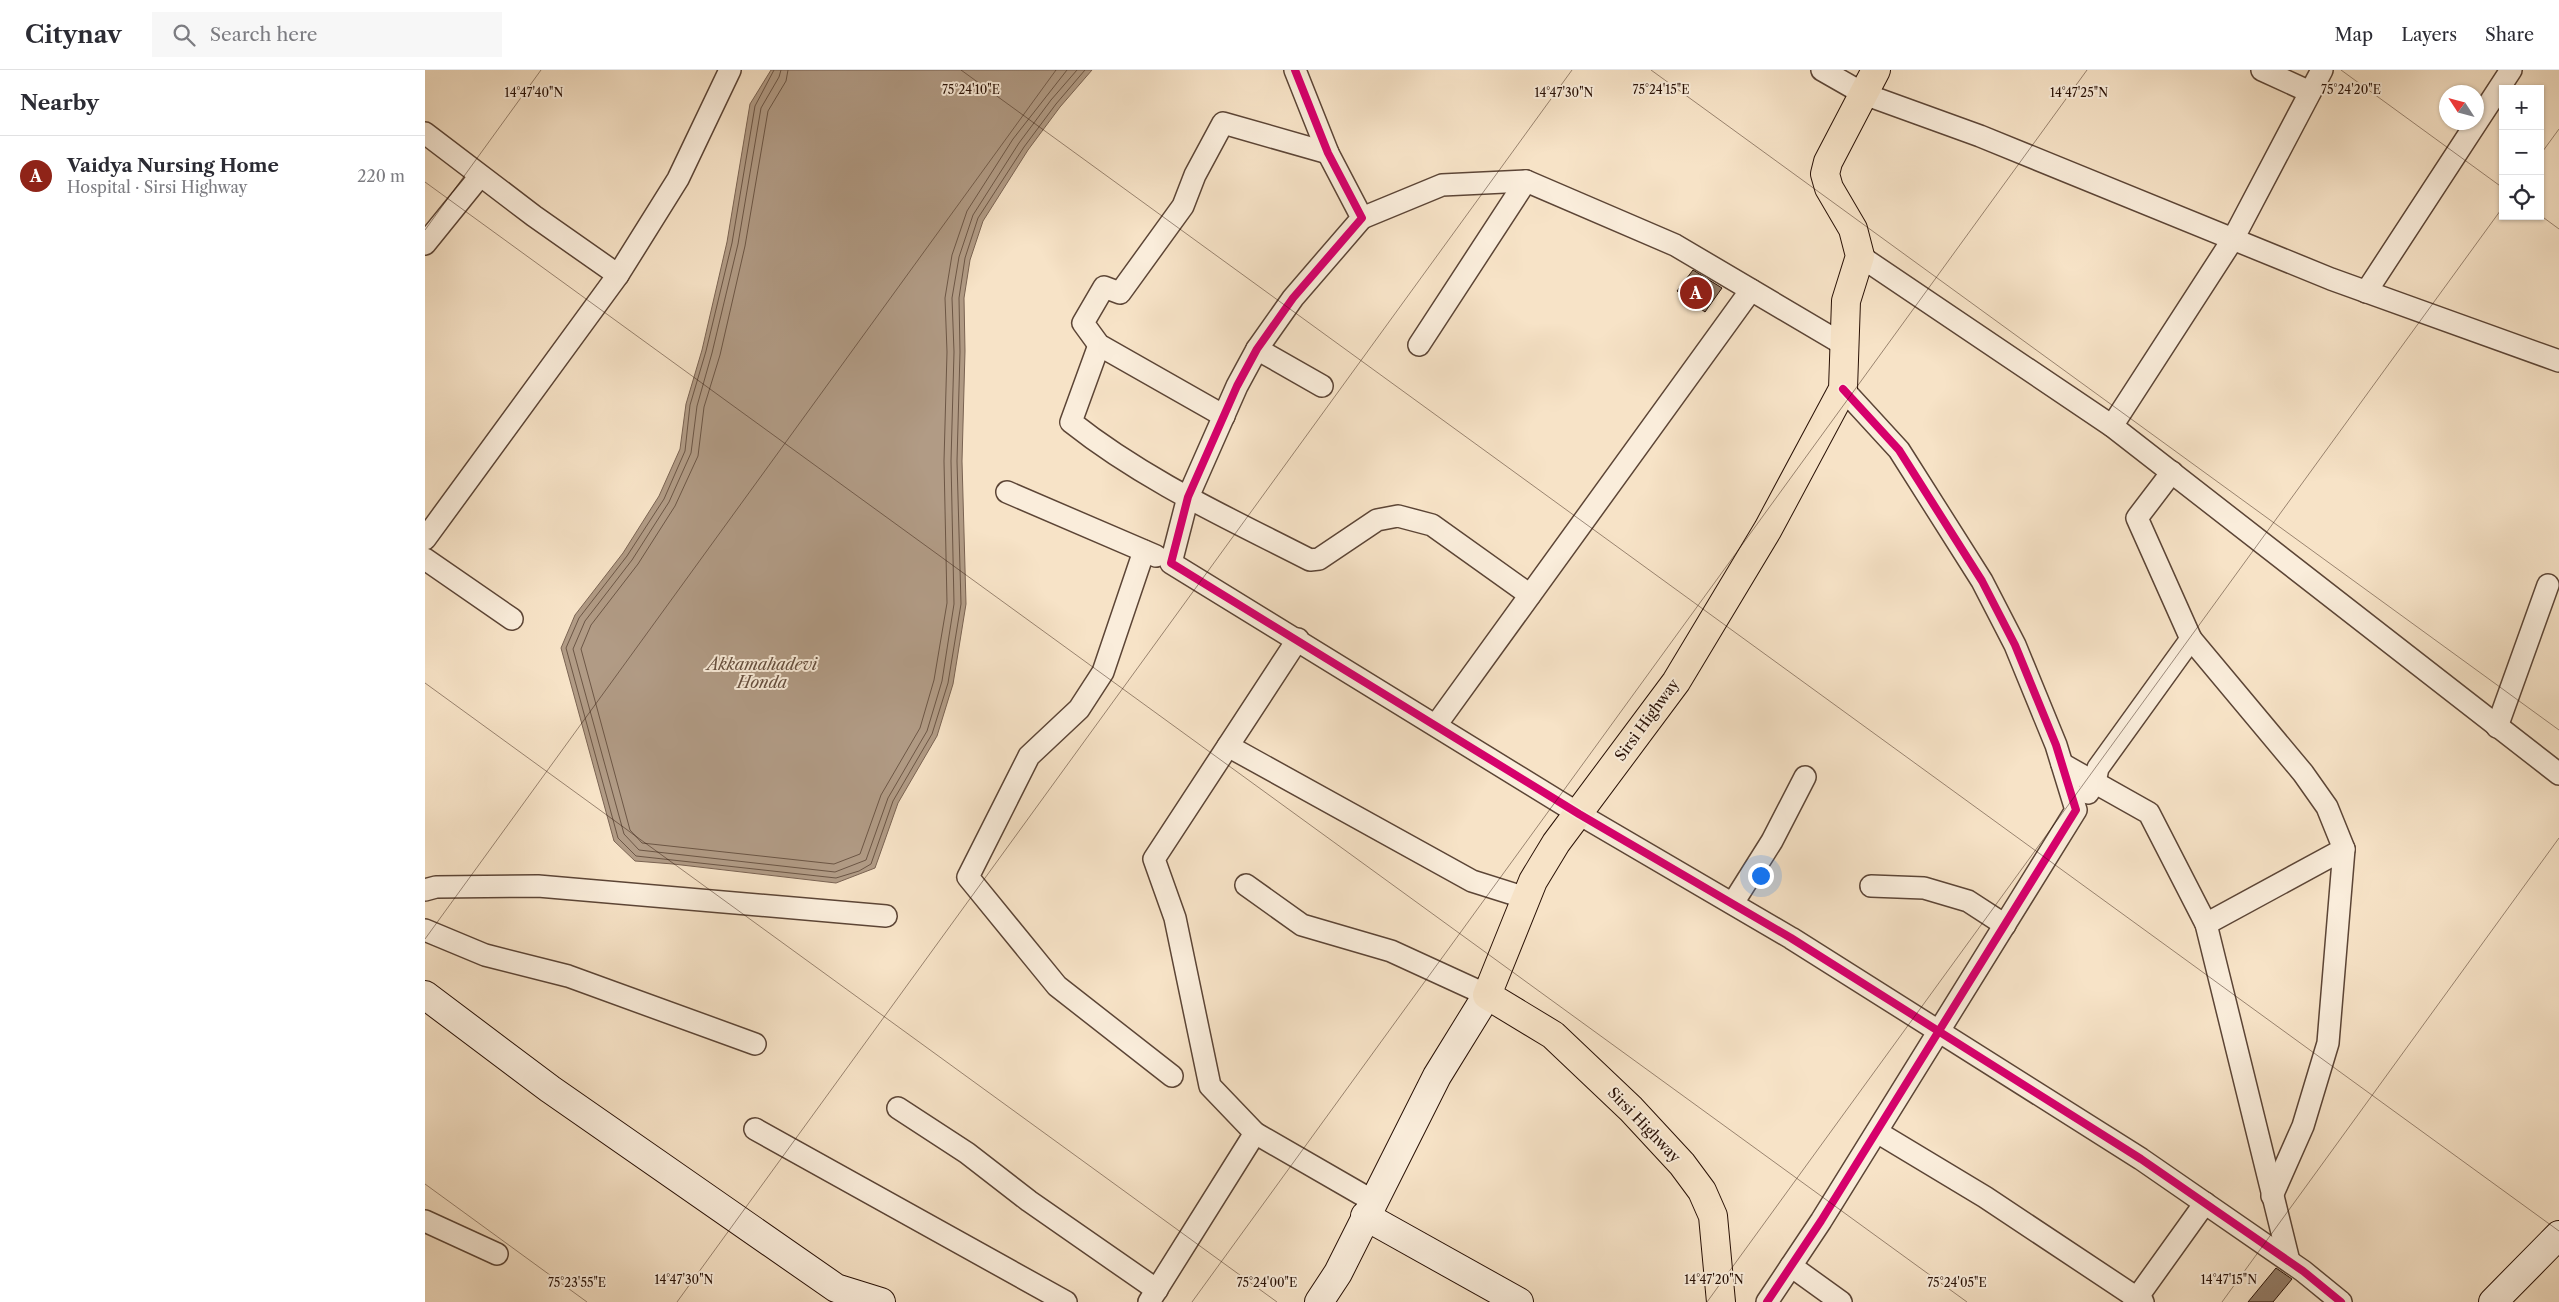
<!DOCTYPE html>
<html lang="en">
<head>
<meta charset="utf-8">
<style>
	body { margin:0; font-family:"Libre Caslon Text",serif; background:#f7f7f7; color:#2b2b33 }
	.controls { position:absolute; right:15px; top:15px; display:grid; overflow:hidden; border-radius:0px; box-shadow:0 1px 4px #0004 }
	.controls button { width:45px; height:45px; display:grid; place-items:center; padding:0; border:0; border-bottom:1px solid #e1e1e2; background:#fff; color:#2b2b33; font:25px sans-serif }
	.compass { position:absolute; left:2014px; top:15px; width:45px; height:45px; border-radius:50%; background:#fff; box-shadow:0 1px 4px #0004; rotate:306deg }
	.you { position:absolute; left:1335px; top:805px; width:18px; height:18px; margin:-12px; border:4px solid #fff; border-radius:50%; background:#1a73e8; box-shadow:0 0 0 8px #1a73e833 }
	.badge { display:grid; place-items:center; width:32px; height:32px; border-radius:50%; background:#8f2418; color:#fff; font-size:16px; font-weight:700 }
	.pin { position:absolute; translate:-50% -50%; border:2px solid #fff; box-shadow:0 1px 5px #0006 }
	.list { margin:0; padding:0; list-style:none }
	h2 { display:flex; justify-content:space-between; align-items:center; height:65px; margin:0; padding:0 20px; font-size:21px }
	h2 small { font-size:16px; font-weight:400; color:#7c7c81 }
	.list li { display:grid; grid-template-columns:32px 1fr auto; gap:15px; align-items:center; box-sizing:border-box; height:80px; padding:0 20px; border-top:1px solid #e1e1e2 }
	.list b { display:block; font-size:19px; white-space:nowrap }
	.list p { margin:0; font-size:16px; white-space:nowrap; color:#7c7c81 }
	.list em { font-size:16px; font-style:normal; color:#7c7c81 }
	.icon { flex:none; width:28px; height:28px; fill:none; stroke:currentColor; stroke-width:2; stroke-linecap:round; stroke-linejoin:round }
	.map { position:relative; flex:none; width:2134px; height:1232px; overflow:hidden }
	header { display:flex; align-items:center; gap:30px; box-sizing:border-box; height:70px; padding:0 25px; background:#fff; border-bottom:1px solid #e1e1e2 }
	header strong { font-size:24px }
	nav { display:flex; gap:28px; margin-inline-start:auto; font-size:18px }
	.search { width:350px; height:45px; background:#f7f7f7; display:flex; align-items:center; gap:12px; box-sizing:border-box; padding:0 18px; border-radius:0px; color:#7c7c81; font-size:19px }
	main { display:flex }
	aside { flex:1; background:#fff }
	.map>svg:first-child { display:block }
	.water { fill:#b19b85; stroke:#7a6352 }
	.lines { fill:none; stroke-linecap:round; stroke-linejoin:round }
	.shore { stroke:#6c5645; stroke-width:1 }
	.building { fill:#947e6a; stroke:#281005 }
	.street-casing { stroke:#5c4536; stroke-width:24 }
	.secondary-casing { stroke:#281005; stroke-width:30 }
	.primary-casing { stroke:#281005; stroke-width:30 }
	.street { stroke:#faeddb; stroke-width:21 }
	.secondary { stroke:#faeddb; stroke-width:28 }
	.primary { stroke:#f7e3c7; stroke-width:28 }
	.cycleway-casing { stroke:#faeddb; stroke-width:11 }
	.cycleway { stroke:#d6006c; stroke-width:8 }
	.ticks { fill:none; stroke:#281005; stroke-width:1; stroke-opacity:0.45 }
	.labels { text-anchor:middle; stroke-width:4; stroke-linejoin:round; paint-order:stroke }
	.street-label { font-size:15px; fill:#281005; stroke:#faeddb }
	.water-label { font-size:16px; font-style:italic; fill:#664f3f; stroke:#faeddb }
	.ticks-label { font-size:12px; text-anchor:middle; fill:#281005; stroke:#faeddb; stroke-width:4; stroke-linejoin:round; paint-order:stroke }
</style>
</head>
<body>
<header>
<strong>Citynav</strong>
<div class="search"><svg class="icon" aria-label="search" viewBox="0 0 24 24"><circle cx="10" cy="10" r="6"/><path d="M15 15l6 6"/></svg>Search here</div>
<nav><a>Map</a><a>Layers</a><a>Share</a></nav>
</header>
<main>
<aside>
<h2>Nearby<small></small></h2>
<ul class="list">
<li><span class="badge">A</span><div><b>Vaidya Nursing Home</b><p>Hospital · Sirsi Highway</p></div><em>220 m</em></li>
</ul>
</aside>
<div class="map">
<svg width="2134" height="1232" viewBox="0 0 2134 1232">
	<rect width="100%" height="100%" fill="#f7e3c7"/>
	<filter id="stains"><feTurbulence type="fractalNoise" baseFrequency=".004" numOctaves="4"/><feColorMatrix values="0 0 0 0 .2 0 0 0 0 .09 0 0 0 0 .02 0 0 0 .5 -.17"/></filter>
	<radialGradient id="worn" r=".72"><stop offset=".6" stop-color="#630" stop-opacity="0"/><stop offset="1" stop-color="#630" stop-opacity=".3"/></radialGradient>
	<polygon class="water" points="346,0 667,0 635,37 603,80 558,151 545,190 539,228 540,281 537,391 541,534 528,614 512,666 473,733 450,798 411,813 248,794 210,791 189,771 136,578 150,545 198,483 234,426 255,379 261,334 277,280 302,172 325,34"/>
	<g class="lines">
		<g class="shore">
			<polyline points="349,0 330,36 307,173 281,281 265,335 260,381 239,429 202,486 154,548 141,578 193,768 211,786 411,808 434,801 446,794 468,731 507,664 523,613 536,534 532,391 535,282 534,228 540,188 553,148 599,77 631,34 660,0"/>
			<polyline points="356,0 354,7 336,38 313,174 287,283 272,336 266,383 244,432 207,490 160,551 148,579 199,764 214,780 410,802 441,790 463,728 502,661 517,611 529,534 526,391 529,282 527,228 534,187 548,145 594,73 626,30 652,0"/>
			<polyline points="363,0 361,11 343,41 320,176 295,285 279,337 273,386 250,436 213,494 166,555 156,579 205,760 217,773 409,794 435,784 456,725 495,658 509,610 522,533 519,391 522,282 520,228 527,185 542,141 588,69 642,0"/>
		</g>
	</g>
	<g class="building">
		<polygon points="1268,200 1297,218 1280,242 1252,221"/>
		<polygon points="1851,1198 1867,1209 1848,1232 1823,1232"/>
	</g>
	<g class="lines">
		<defs>
			<g id="street">
				<polyline points="870,0 903,83 937,148 868,228 832,279 812,316 763,427 746,493 1154,744 1366,868 1716,1089 1878,1201 1916,1232"/>
				<polyline points="1397,0 1439,24 1555,66 1906,209 2134,291"/>
				<polyline points="1837,0 1885,22"/>
				<polyline points="0,63 109,146 193,205"/>
				<polyline points="937,148 1017,115 1101,111 1250,175 1421,276"/>
				<polyline points="0,174 55,106"/>
				<polyline points="1435,186 1687,356 2134,704"/>
				<polyline points="1941,222 2086,0"/>
				<path d="M 674,275 L 646,352 C 719,410 803,448 885,490 L 894,489 L 952,450 L 973,446 L 1007,455 L 1105,525"/>
				<polyline points="994,275 1101,111"/>
				<polyline points="832,279 897,316"/>
				<polyline points="799,346 674,275 658,253 679,217 695,223 758,136 770,105 798,53 903,83"/>
				<polyline points="1687,356 1808,169 1897,0"/>
				<polyline points="582,422 731,486"/>
				<polyline points="0,469 193,205 253,109 305,0"/>
				<polyline points="719,481 678,602 654,639 604,686 543,807 632,916 747,1006"/>
				<polyline points="0,489 87,549"/>
				<polyline points="873,569 729,789 750,848 785,1016 830,1063 948,1131"/>
				<polyline points="1766,569 1878,703 1902,737 1919,779 1903,973 1878,1056 1847,1126"/>
				<polyline points="1011,655 1326,220"/>
				<polyline points="2072,657 2123,515"/>
				<polyline points="803,676 1047,811 1101,828"/>
				<polyline points="1637,694 1724,743 1781,854 1864,1191"/>
				<polyline points="1663,723 1670,712 1673,698 1766,569 1712,448 1747,402"/>
				<polyline points="821,815 877,855 966,881 1062,925"/>
				<polyline points="1446,816 1499,818 1543,831 1580,855"/>
				<polyline points="0,820 11,817 113,816 461,846"/>
				<polyline points="1308,833 1347,771 1380,707"/>
				<polyline points="1781,854 1919,779"/>
				<polyline points="0,860 60,885 143,906 330,974"/>
				<polyline points="473,1038 542,1083 604,1131 732,1220"/>
				<polyline points="330,1059 641,1232"/>
				<polyline points="1452,1062 1560,1127 1718,1232"/>
				<polyline points="0,1151 72,1184"/>
				<polyline points="1366,1196 1416,1232"/>
				<polyline points="724,1232 830,1063"/>
				<polyline points="1342,1232 1396,1151 1651,740 1631,675 1590,575 1557,511 1474,380 1418,319"/>
				<polyline points="1709,1232 1780,1133"/>
			</g>
			<g id="secondary">
				<polyline points="0,925 125,1019 411,1218 456,1232"/>
				<polyline points="940,1146 1094,1232"/>
				<polyline points="894,1232 913,1203 1012,1006 1062,925"/>
				<polyline points="2068,1232 2134,1165"/>
			</g>
			<polyline id="primary" points="1296,1232 1288,1146 1277,1121 1257,1094 1206,1039 1128,965 1062,925 1108,811 1131,773 1251,612 1343,459 1418,319 1421,231 1435,186 1428,159 1404,118 1400,104 1403,92 1451,0"/>
		</defs>
		<use href="#street" class="street-casing"/>
		<use href="#secondary" class="secondary-casing"/>
		<use href="#primary" class="primary-casing"/>
		<use href="#street" class="street"/>
		<use href="#secondary" class="secondary"/>
		<use href="#primary" class="primary"/>
		<defs>
			<g id="cycleway">
				<polyline points="870,0 903,83 937,148 868,228 832,279 812,316 763,427 746,493 1154,744 1366,868 1716,1089 1878,1201 1916,1232"/>
				<polyline points="1342,1232 1396,1151 1651,740 1631,675 1590,575 1557,511 1474,380 1418,319"/>
			</g>
		</defs>
		<use href="#cycleway" class="cycleway-casing"/>
		<use href="#cycleway" class="cycleway"/>
	</g>
	<path class="ticks" d="M 536,0 L 2134,1161M 1226,0 L 2134,660M 1916,0 L 2078,118M 2115,85 L 2134,59M 0,112 L 1542,1232M 2115,145 L 2134,159M 0,160 L 116,0M 0,613 L 852,1232M 0,869 L 631,0M 0,1114 L 162,1232M 252,1232 L 1147,0M 767,1232 L 1662,0M 1282,1232 L 2078,137M 1797,1232 L 2134,768"/>
	<g class="labels">
		<g class="street-label">
			<text transform="translate(1222 650) rotate(-54)" y="5">Sirsi Highway</text>
			<text transform="translate(1219 1055) rotate(46)" y="5">Sirsi Highway</text>
		</g>
		<g class="water-label">
			<text x="337" y="600">Akkamahadevi<tspan x="337" dy="18">Honda</tspan></text>
		</g>
	</g>
	<g class="ticks-label">
		<text x="1926" y="24">75°24'20"E</text>
		<text x="1236" y="24">75°24'15"E</text>
		<text x="546" y="24">75°24'10"E</text>
		<text x="1139" y="27">14°47'30"N</text>
		<text x="109" y="27">14°47'40"N</text>
		<text x="1654" y="27">14°47'25"N</text>
		<text x="259" y="1214">14°47'30"N</text>
		<text x="1289" y="1214">14°47'20"N</text>
		<text x="1804" y="1214">14°47'15"N</text>
		<text x="152" y="1217">75°23'55"E</text>
		<text x="842" y="1217">75°24'00"E</text>
		<text x="1532" y="1217">75°24'05"E</text>
	</g>
	<rect width="100%" height="100%" filter="url(#stains)"/>
	<rect width="100%" height="100%" fill="url(#worn)"/>
</svg>
<div class="controls">
<button>+</button>
<button>−</button>
<button><svg class="icon" aria-label="locate" viewBox="0 0 24 24"><circle cx="12" cy="12" r="6"/><path d="M12 2v4M12 18v4M2 12h4M18 12h4"/></svg></button>
</div>
<svg class="compass" viewBox="-18 -18 36 36"><path d="M0-13l5 13h-10z" fill="#e53935"/><path d="M0 13l5-13h-10z" fill="#7c7c81"/></svg>
<div class="you"></div>
<div class="pin badge" style="left:1271px;top:223px">A</div>
</div>
</main>
</body>
</html>
